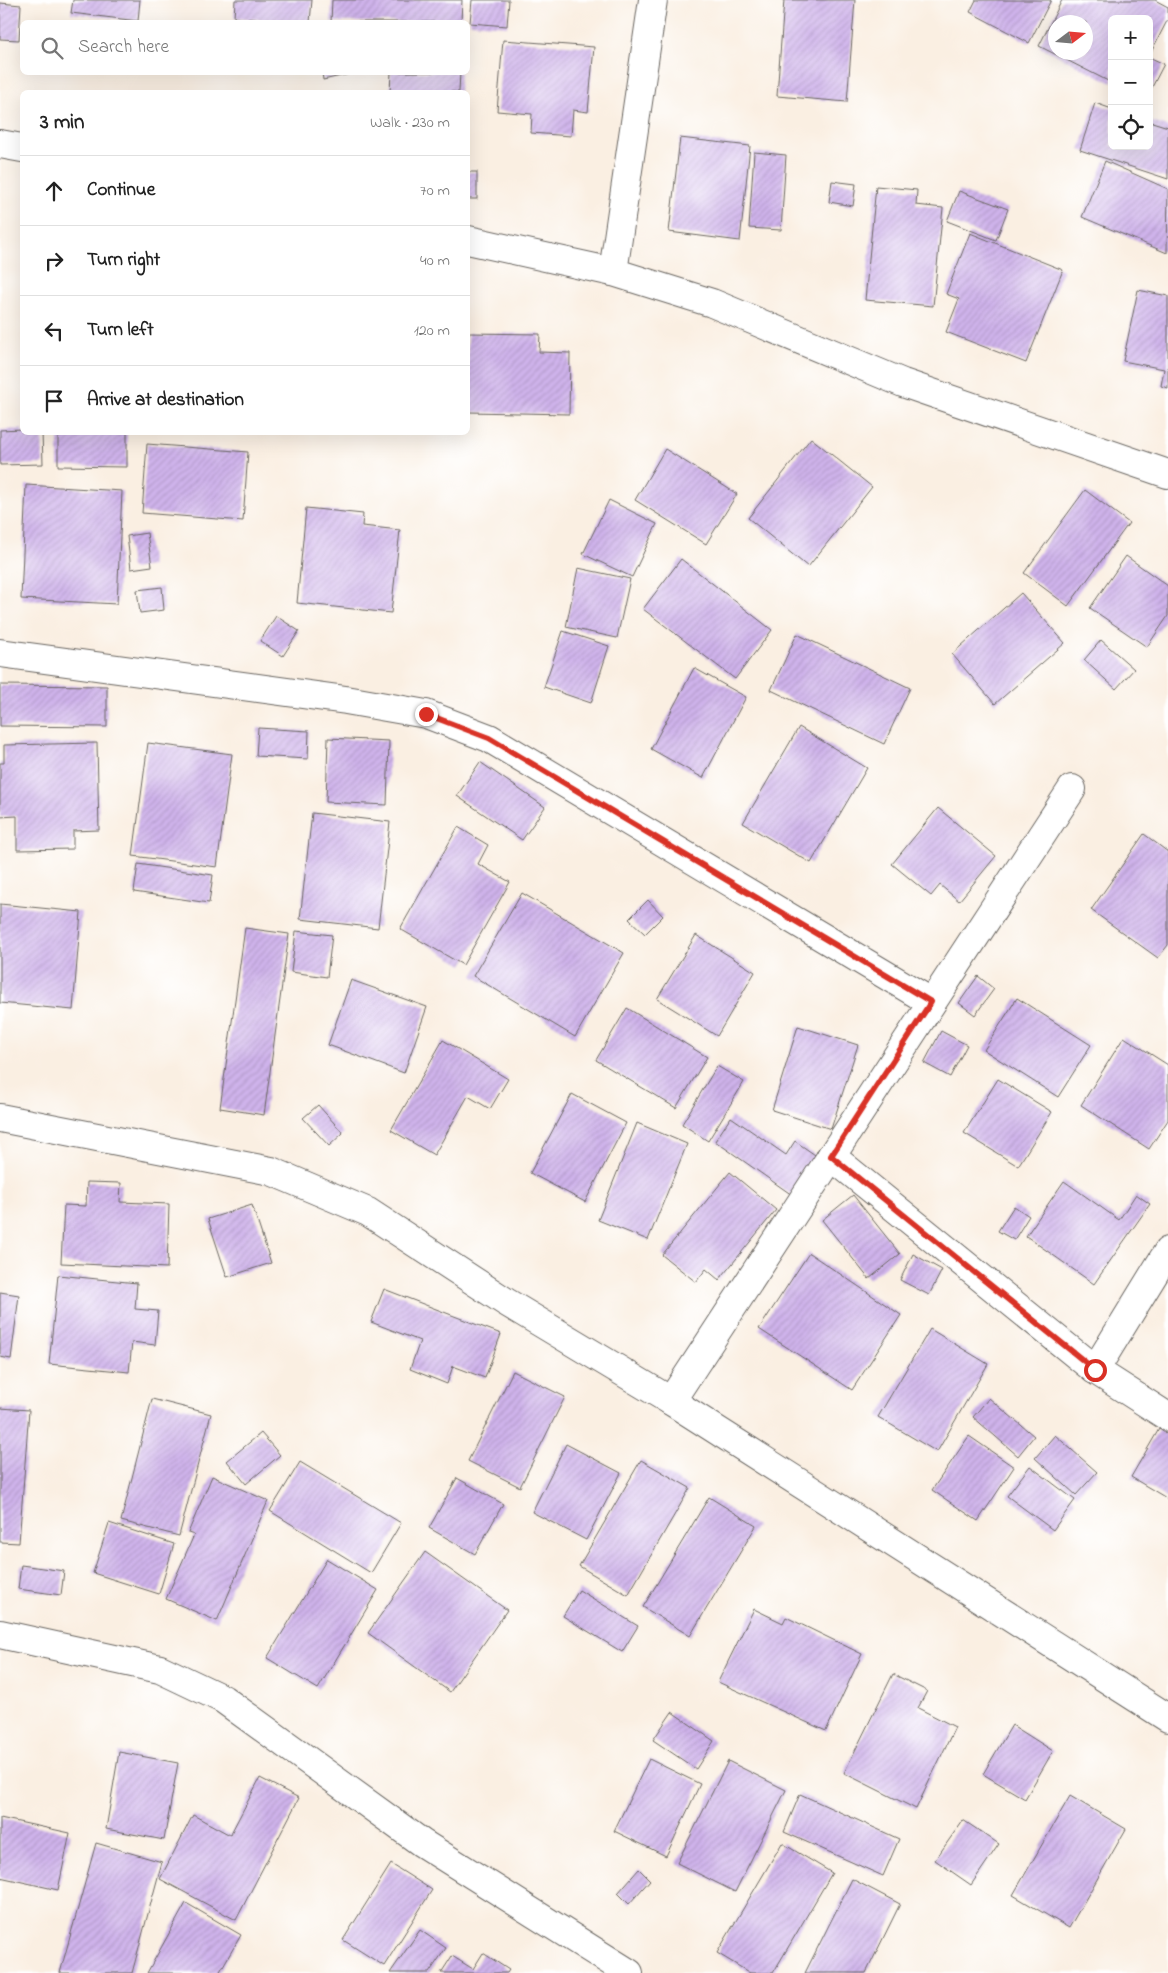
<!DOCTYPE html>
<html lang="en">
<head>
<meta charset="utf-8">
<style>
	body { margin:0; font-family:"Indie Flower",sans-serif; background:#f2f2f2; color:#222 }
	.controls { position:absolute; right:15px; top:15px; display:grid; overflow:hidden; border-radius:8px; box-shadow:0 5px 20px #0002 }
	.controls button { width:45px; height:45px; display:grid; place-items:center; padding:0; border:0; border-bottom:1px solid #e0e0e0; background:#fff; color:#222; font:25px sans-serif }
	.compass { position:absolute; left:1048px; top:15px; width:45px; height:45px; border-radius:50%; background:#fff; box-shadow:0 5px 20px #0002; rotate:74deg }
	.stop { position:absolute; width:15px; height:15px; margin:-11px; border:4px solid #d93025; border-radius:50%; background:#fff }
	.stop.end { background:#d93025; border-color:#fff; box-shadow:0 1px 5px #0008 }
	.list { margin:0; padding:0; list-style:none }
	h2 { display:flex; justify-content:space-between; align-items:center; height:65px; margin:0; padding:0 20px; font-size:21px }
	h2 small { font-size:16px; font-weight:400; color:#767676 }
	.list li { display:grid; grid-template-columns:32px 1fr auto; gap:15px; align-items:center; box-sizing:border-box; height:70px; padding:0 20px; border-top:1px solid #e0e0e0 }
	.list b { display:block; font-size:19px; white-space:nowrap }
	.list em { font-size:16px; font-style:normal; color:#767676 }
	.icon { flex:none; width:28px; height:28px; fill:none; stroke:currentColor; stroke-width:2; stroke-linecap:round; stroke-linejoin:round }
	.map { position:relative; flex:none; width:1168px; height:1973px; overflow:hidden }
	.search { position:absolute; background:#fff; box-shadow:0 5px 20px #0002; left:20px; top:20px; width:450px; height:55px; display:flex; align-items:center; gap:12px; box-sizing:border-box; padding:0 18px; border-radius:8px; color:#767676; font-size:19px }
	.panel { position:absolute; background:#fff; box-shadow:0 5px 20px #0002; left:20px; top:90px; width:450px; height:345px; border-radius:8px }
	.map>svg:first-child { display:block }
	.building { fill:url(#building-hatch); fill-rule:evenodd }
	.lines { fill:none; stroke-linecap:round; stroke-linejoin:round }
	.minor-casing { stroke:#6a6661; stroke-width:30 }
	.minor { stroke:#fff; stroke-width:28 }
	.route { stroke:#d93025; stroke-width:6 }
</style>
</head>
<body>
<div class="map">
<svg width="1168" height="1973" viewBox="0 0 1168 1973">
	<defs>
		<pattern id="building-hatch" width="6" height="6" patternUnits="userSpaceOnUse" patternTransform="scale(1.25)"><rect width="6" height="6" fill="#cfb3eb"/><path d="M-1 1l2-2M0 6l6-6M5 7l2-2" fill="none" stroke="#b199c9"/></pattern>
	</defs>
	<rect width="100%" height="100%" fill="#fff"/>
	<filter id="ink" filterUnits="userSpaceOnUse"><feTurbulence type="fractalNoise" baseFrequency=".02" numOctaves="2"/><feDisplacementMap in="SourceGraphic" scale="10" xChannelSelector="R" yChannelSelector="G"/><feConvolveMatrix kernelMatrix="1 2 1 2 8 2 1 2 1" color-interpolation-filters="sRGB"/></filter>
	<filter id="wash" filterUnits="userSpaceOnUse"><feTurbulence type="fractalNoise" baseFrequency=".0096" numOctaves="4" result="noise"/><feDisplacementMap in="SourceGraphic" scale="20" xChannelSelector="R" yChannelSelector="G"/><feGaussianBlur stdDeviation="1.12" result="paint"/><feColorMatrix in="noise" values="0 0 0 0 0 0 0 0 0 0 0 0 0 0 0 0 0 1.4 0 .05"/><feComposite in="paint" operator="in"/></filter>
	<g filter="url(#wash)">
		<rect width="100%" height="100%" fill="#faefe2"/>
		<g id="blocks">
			<g class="building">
				<polygon points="73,0 140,0 138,21 71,13"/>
				<polygon points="235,0 312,0 310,22 234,18"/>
				<polygon points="332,0 462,0 461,22 331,22"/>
				<polygon points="472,0 509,0 507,26 470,23"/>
				<polygon points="784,0 855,0 847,102 777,96"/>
				<polygon points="976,0 1051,0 1029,43 970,12"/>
				<path d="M 1062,0 L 1155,0 L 1168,7 L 1168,19 L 1149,56 L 1149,19 L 1112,19 L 1112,83 L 1039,46 ZM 1056,22 L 1086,22 L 1086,52 L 1056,52 Z"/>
				<polygon points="0,3 21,5 19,40 0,39"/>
				<polygon points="503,40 594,47 588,112 573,110 571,136 531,133 532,114 497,111"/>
				<polygon points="1149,57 1164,64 1149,93"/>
				<polygon points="322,72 349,72 350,74 323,80"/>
				<polygon points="391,72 460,72 459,92 390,92"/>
				<polygon points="1095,103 1112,109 1112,146 1149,146 1149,121 1168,127 1168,179 1080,150"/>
				<polygon points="680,138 750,146 740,241 669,232"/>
				<polygon points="754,152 786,155 781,230 749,228"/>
				<polygon points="1105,161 1168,189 1167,253 1082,217"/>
				<rect x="468" y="172" width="9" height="27"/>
				<polygon points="832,181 856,184 853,206 829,202"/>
				<polygon points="876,186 917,190 916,205 943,208 933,306 865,300"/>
				<polygon points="959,191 1008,209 996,240 947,221"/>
				<polygon points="970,233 1063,270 1026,363 946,332 959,299 946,294"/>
				<polygon points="1138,290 1168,296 1168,388 1161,386 1164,369 1123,361"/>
				<polygon points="468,333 540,334 539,352 570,353 569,414 468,412"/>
				<polygon points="22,429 22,432 42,432 43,464 0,465 0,430"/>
				<polygon points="58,432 127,432 127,467 58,466"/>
				<polygon points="811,438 872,487 808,567 748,518"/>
				<polygon points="147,444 248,452 243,521 142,513"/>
				<polygon points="665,449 737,494 706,544 635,500"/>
				<polygon points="26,485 122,491 117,604 21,599"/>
				<polygon points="1085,490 1129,523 1068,606 1024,573"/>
				<polygon points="609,500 657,524 632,577 583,554"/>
				<polygon points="306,508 363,514 362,526 400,530 391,613 297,603"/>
				<polygon points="147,533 152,566 131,569 127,536"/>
				<polygon points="1126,556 1168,586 1168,616 1147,647 1090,608"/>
				<polygon points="681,559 772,630 735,679 643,609"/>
				<polygon points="578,568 630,579 617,638 566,627"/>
				<polygon points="162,587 164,610 140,613 137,590"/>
				<polygon points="1021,593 1065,643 995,704 952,654"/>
				<polygon points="276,616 299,631 283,656 260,641"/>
				<polygon points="563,631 609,646 591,703 544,687"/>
				<polygon points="797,634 910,688 884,744 771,690"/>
				<polygon points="1101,640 1134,669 1116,689 1084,660"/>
				<polygon points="694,668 746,697 703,778 651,749"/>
				<polygon points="0,685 107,686 107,727 0,726"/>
				<polygon points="799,727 867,768 811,863 743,823"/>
				<polygon points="258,728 309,731 308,759 256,756"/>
				<polygon points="328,738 389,741 387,805 326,802"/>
				<polygon points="97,743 99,830 73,831 73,849 17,850 17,816 0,817 0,763 4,763 4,745"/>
				<polygon points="148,743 232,754 217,867 133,856"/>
				<polygon points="480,762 545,807 522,840 457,796"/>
				<polygon points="938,808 996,856 959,901 940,885 931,896 892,864"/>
				<polygon points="312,813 390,822 378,928 300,919"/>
				<polygon points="458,827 488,845 478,864 510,882 463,965 400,929"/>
				<polygon points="1144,834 1168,852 1168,945 1158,958 1091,910"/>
				<polygon points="138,864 213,875 209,903 134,892"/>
				<polygon points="522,893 624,953 575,1037 473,976"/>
				<polygon points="648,900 663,916 645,934 629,919"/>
				<polygon points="0,904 81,912 73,1010 0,1003"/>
				<polygon points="245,928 289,934 264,1115 220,1108"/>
				<polygon points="296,931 332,935 327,977 291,972"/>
				<polygon points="696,935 755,972 717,1036 657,999"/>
				<polygon points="978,976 994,989 975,1015 959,1003"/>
				<polygon points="351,980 427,1007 404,1073 328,1045"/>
				<polygon points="1017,998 1091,1045 1058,1097 984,1050"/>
				<polygon points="627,1008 707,1057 676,1108 596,1060"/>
				<polygon points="798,1026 858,1045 831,1129 772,1110"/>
				<polygon points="941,1031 967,1045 950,1077 924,1063"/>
				<polygon points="1124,1037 1168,1065 1168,1120 1149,1149 1081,1105"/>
				<polygon points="443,1040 508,1079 490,1109 468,1096 434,1155 391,1130"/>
				<polygon points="717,1066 744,1082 708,1141 682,1124"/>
				<polygon points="998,1079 1052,1112 1018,1166 964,1133"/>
				<polygon points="572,1094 626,1123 585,1202 530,1173"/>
				<polygon points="318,1105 343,1133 329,1146 303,1118"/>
				<polygon points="731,1117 786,1155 795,1141 818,1157 792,1195 715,1141"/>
				<polygon points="637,1123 687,1144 648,1240 598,1220"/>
				<polygon points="730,1172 776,1210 719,1280 706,1269 696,1282 662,1255"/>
				<polygon points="1064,1181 1119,1220 1136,1194 1150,1204 1094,1284 1026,1236"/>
				<polygon points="87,1182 121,1183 120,1202 169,1204 167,1268 61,1263 64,1205 86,1206"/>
				<polygon points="853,1195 900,1254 869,1279 822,1220"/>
				<polygon points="252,1205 271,1263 227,1277 208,1219"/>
				<polygon points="1014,1206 1029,1216 1014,1240 998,1231"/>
				<polygon points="809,1253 901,1315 852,1390 759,1329"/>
				<polygon points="913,1254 942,1270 929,1295 900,1280"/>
				<polygon points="58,1275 137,1283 135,1309 158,1311 155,1345 132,1342 129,1372 49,1364"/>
				<polygon points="384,1289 501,1334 485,1378 453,1366 447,1384 410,1369 420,1341 371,1322"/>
				<polygon points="0,1292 19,1295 11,1359 0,1357"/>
				<polygon points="930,1329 988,1364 937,1452 878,1417"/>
				<polygon points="513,1371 565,1397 520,1487 468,1461"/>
				<polygon points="989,1398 1034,1436 1018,1456 973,1417"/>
				<polygon points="152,1399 211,1414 179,1536 121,1521"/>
				<polygon points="0,1408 29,1410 19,1543 0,1542"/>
				<polygon points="1159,1429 1168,1435 1168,1499 1131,1477"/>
				<polygon points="261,1433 280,1455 246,1484 227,1461"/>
				<polygon points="1055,1435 1097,1472 1076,1495 1035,1458"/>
				<polygon points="969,1436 1014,1467 978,1521 932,1490"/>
				<polygon points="566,1444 621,1473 586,1540 532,1512"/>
				<polygon points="641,1460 690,1488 628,1595 579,1566"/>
				<polygon points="300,1462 401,1523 371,1573 270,1511"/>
				<polygon points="1030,1466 1075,1500 1053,1530 1007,1496"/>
				<polygon points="212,1476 268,1501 217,1621 166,1599 194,1535 188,1533"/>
				<polygon points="457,1478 503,1504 475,1554 429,1528"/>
				<polygon points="709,1497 756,1526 690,1636 643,1607"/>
				<polygon points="109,1523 174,1544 159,1594 93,1573"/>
				<polygon points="425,1552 507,1610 450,1692 368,1633"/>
				<polygon points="327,1559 378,1590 318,1689 267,1658"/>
				<polygon points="21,1565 64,1571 61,1595 18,1589"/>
				<polygon points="579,1590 638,1626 622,1652 563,1616"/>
				<polygon points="754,1609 783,1623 786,1617 862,1654 826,1731 718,1682"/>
				<polygon points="893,1674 927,1691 918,1708 955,1727 916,1809 844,1773"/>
				<polygon points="672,1712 714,1741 696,1769 653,1740"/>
				<polygon points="1012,1725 1053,1751 1025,1799 983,1774"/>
				<polygon points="119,1752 178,1763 164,1840 106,1829"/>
				<polygon points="649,1759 700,1784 666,1856 614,1831"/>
				<polygon points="728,1761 786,1790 735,1892 677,1863"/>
				<polygon points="260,1778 299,1798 236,1920 160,1879 193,1815 230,1835"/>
				<polygon points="800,1794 899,1839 883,1876 784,1832"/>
				<polygon points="1070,1796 1126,1829 1069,1928 1013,1895"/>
				<polygon points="0,1818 70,1833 58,1890 0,1877"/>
				<polygon points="963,1820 999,1844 971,1885 935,1860"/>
				<polygon points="96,1843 162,1862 132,1973 60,1973"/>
				<polygon points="782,1843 832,1873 773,1973 750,1973 717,1953"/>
				<polygon points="391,1864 432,1890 384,1966 343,1940"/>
				<polygon points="639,1869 650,1880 629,1904 618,1893"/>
				<polygon points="852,1879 900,1904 866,1973 805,1973"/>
				<polygon points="186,1903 241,1935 219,1973 147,1973"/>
				<polygon points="420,1930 446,1948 429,1973 390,1973"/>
				<polygon points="483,1953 509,1970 507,1973 441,1973 452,1956 473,1969"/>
			</g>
		</g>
	</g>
	<g filter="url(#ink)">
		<use href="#blocks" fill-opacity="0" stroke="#6a6661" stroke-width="1"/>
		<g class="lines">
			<defs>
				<g id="minor">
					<polyline points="0,144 22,148"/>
					<polyline points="468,240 613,272 712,303 903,383 1168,474"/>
					<polyline points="613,272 653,0"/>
					<polyline points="0,653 346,700 426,714 489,738 931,1002"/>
					<polyline points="0,1118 271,1171 368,1212 506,1302 671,1401 1168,1718"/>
					<polyline points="831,1156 1095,1370 1168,1417"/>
					<polyline points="1095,1370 1168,1251"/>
					<polyline points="671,1401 1072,789"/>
					<polyline points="0,1634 160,1669 223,1699 422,1843 629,1973"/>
				</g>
			</defs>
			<use href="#minor" class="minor-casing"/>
			<use href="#minor" class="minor"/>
		</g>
	</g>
	<g class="lines" filter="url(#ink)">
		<polyline class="route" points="426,714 489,738 931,1002 831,1156 1095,1370"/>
	</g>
</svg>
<div class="controls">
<button>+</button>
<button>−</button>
<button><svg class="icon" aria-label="locate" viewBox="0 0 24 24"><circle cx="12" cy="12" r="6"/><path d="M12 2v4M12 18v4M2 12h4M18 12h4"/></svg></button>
</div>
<svg class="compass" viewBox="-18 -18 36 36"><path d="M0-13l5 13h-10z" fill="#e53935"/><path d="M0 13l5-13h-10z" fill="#767676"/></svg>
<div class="stop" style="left:1095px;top:1370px"></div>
<div class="stop end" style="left:426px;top:714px"></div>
<div class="search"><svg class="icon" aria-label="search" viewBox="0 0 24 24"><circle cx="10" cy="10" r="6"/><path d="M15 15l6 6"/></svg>Search here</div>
<section class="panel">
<h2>3 min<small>Walk · 230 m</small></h2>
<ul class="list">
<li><svg class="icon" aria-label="ahead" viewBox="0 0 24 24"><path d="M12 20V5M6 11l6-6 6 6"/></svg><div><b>Continue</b></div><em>70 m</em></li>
<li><svg class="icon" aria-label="right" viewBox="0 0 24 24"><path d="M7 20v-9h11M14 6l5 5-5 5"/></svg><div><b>Turn right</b></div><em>40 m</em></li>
<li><svg class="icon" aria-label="left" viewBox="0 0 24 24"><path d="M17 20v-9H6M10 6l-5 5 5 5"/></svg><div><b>Turn left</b></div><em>120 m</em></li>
<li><svg class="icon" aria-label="arrive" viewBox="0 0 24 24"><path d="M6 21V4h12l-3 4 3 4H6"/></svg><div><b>Arrive at destination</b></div></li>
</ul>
</section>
</div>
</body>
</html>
